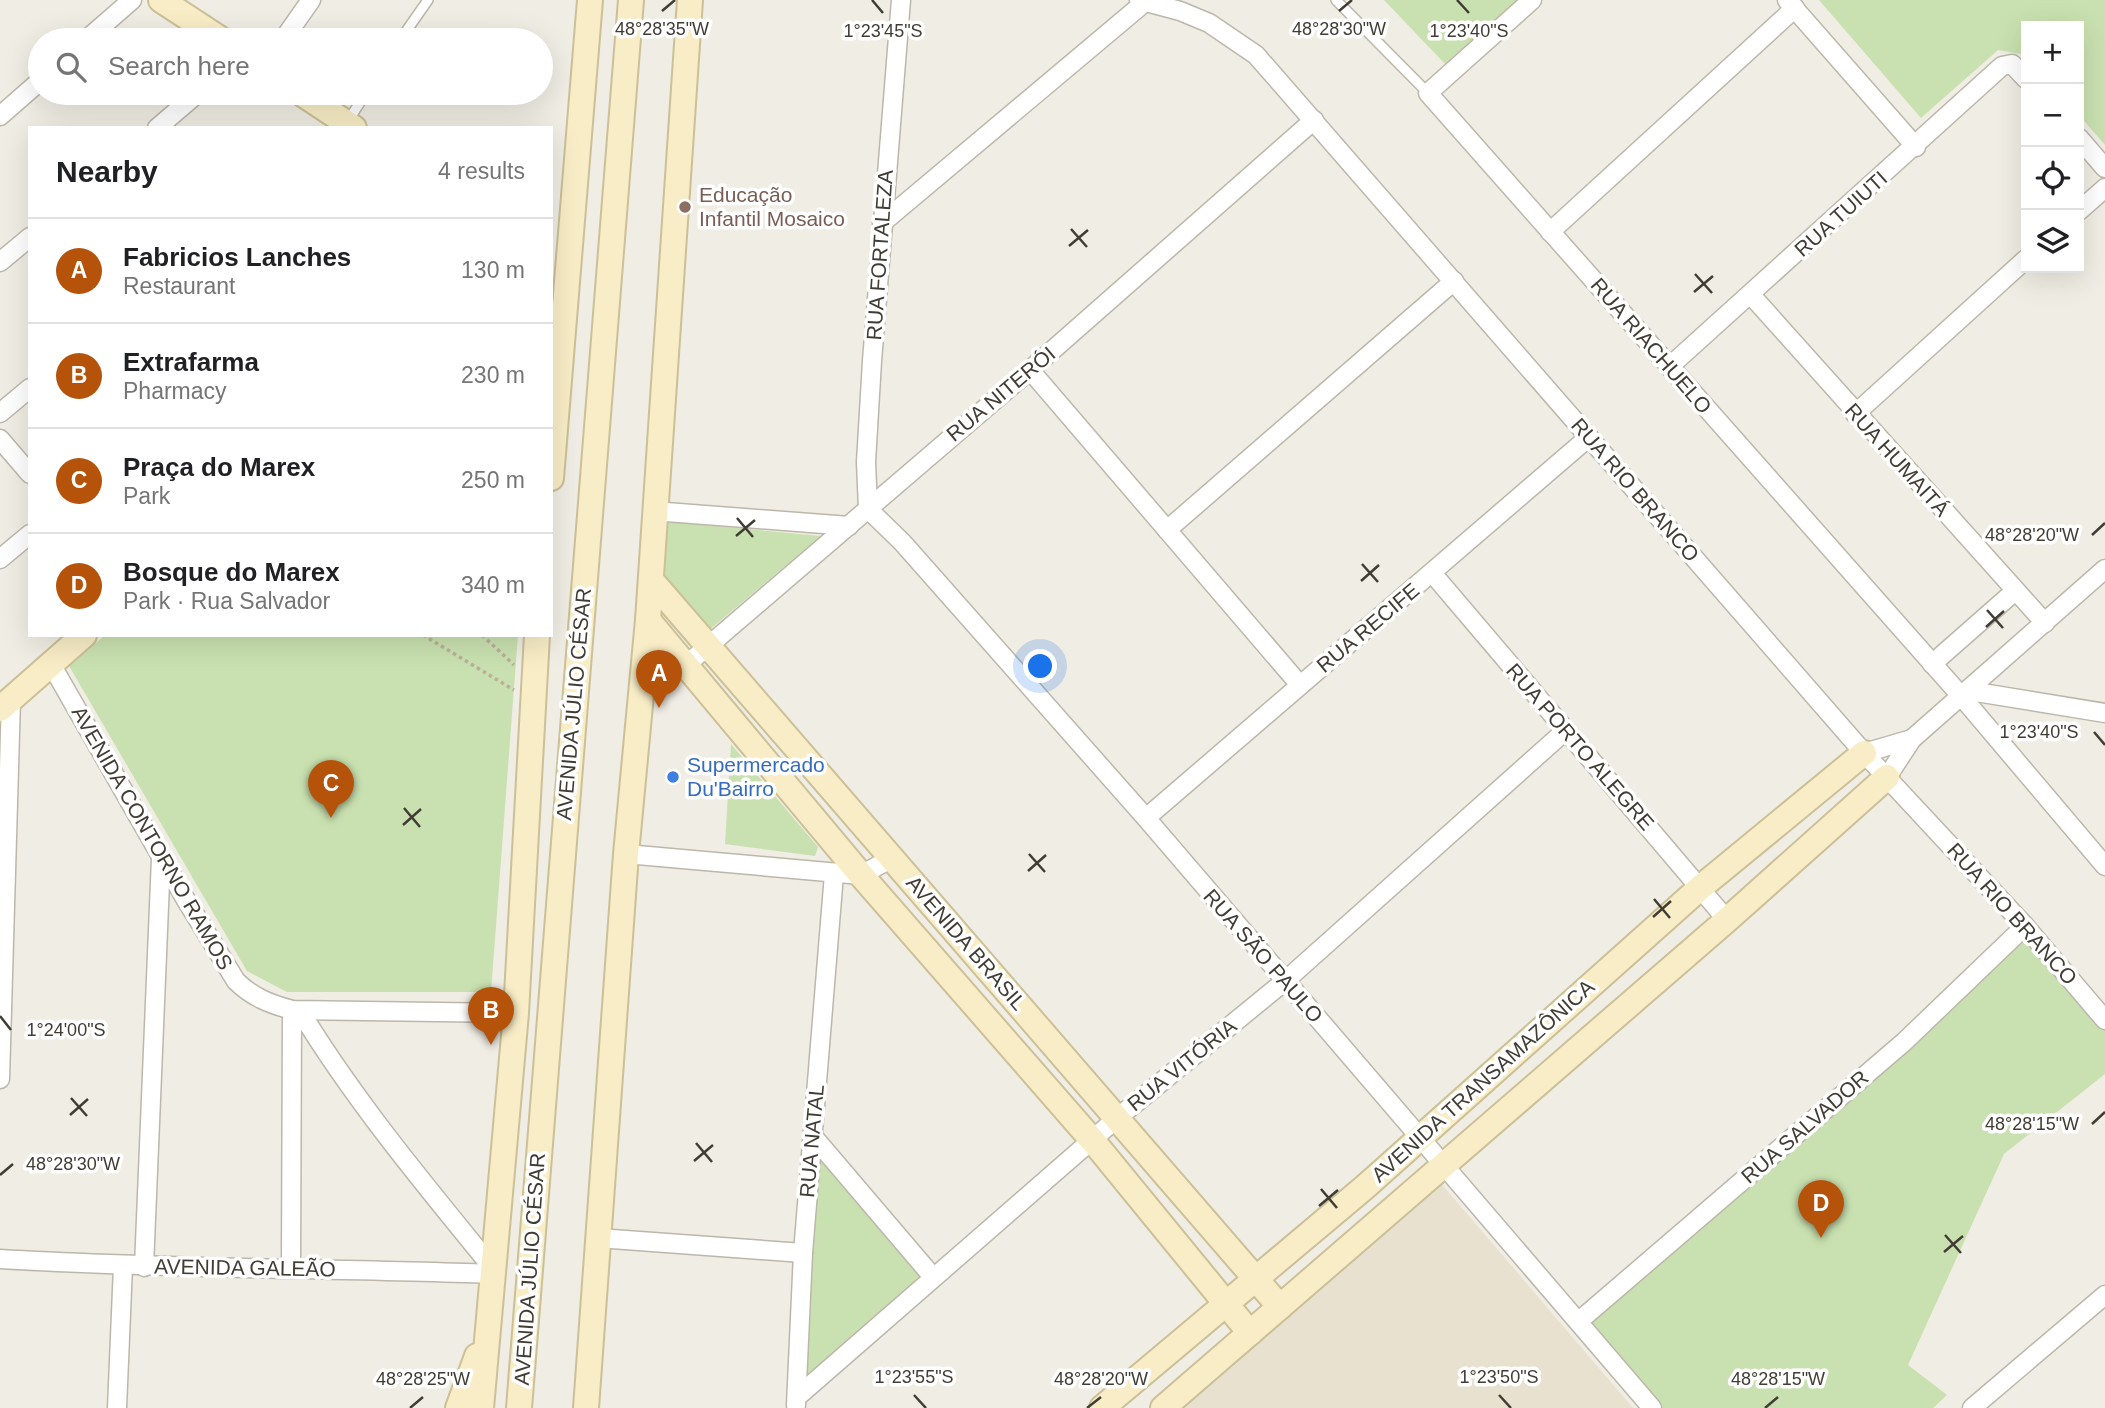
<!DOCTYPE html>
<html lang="en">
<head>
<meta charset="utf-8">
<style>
	body { margin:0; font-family:Arial,sans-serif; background:#f2f2f2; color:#202124 }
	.controls { position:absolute; right:21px; top:21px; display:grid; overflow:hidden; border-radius:0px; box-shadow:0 7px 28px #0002 }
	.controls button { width:63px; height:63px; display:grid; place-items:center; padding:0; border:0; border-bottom:2px solid #e0e0e0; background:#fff; color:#202124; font:35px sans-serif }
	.you { position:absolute; left:1041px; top:667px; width:24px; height:24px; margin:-18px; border:5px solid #fff; border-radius:50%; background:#1a73e8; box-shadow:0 0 0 10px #1a73e833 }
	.badge { display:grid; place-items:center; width:46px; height:46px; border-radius:50%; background:#b45309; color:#fff; font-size:23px; font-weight:700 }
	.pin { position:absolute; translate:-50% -58px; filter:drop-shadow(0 2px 4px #0008) }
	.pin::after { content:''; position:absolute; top:37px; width:24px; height:21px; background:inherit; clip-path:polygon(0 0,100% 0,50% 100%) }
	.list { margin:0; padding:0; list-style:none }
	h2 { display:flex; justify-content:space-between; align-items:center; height:91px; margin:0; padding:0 28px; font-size:30px }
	h2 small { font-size:23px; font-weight:400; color:#757577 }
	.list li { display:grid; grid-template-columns:46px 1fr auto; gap:21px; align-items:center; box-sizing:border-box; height:105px; padding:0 28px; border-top:2px solid #e0e0e0 }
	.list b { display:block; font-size:26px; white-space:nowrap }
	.list p { margin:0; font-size:23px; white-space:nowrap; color:#757577 }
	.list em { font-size:23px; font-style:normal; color:#757577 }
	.icon { flex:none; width:38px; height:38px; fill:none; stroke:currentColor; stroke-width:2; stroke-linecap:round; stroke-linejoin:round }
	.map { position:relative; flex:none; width:2105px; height:1408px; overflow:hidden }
	.search { position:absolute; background:#fff; box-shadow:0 7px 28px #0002; left:28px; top:28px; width:525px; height:77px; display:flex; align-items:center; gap:18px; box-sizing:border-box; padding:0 24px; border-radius:38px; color:#757577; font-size:26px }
	.panel { position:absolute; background:#fff; box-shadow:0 7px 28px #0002; left:28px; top:126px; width:525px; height:511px; border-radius:0px }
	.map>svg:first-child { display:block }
	.education { fill:#e8e1cf }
	.green { fill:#c9e1b0 }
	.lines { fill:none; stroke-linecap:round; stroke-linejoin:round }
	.lane-casing { stroke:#bdb7ab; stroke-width:12 }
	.street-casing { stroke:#bdb7ab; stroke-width:21 }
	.secondary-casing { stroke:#cbc097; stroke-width:28 }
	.path { stroke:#bab09a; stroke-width:3.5; stroke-dasharray:3.5 3.5; stroke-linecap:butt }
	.lane { stroke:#fff; stroke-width:9 }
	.street { stroke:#fff; stroke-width:18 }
	.secondary { stroke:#f8edc6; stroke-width:24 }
	.ticks { fill:none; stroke:#413d35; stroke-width:2.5 }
	.education-dot { fill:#8d6e63; stroke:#fff; stroke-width:2.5 }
	.shop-dot { fill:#3f7fe0; stroke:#fff; stroke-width:2.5 }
	.labels { text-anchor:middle; stroke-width:7; stroke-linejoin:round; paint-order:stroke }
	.education-label { font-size:21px; fill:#785e54; stroke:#fff; text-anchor:start }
	.street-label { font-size:21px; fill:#413d35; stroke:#fff }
	.shop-label { font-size:21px; fill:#366cbe; stroke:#fff; text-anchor:start }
	.ticks-label { font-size:18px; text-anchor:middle; fill:#413d35; stroke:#fff; stroke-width:7; stroke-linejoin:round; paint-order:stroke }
</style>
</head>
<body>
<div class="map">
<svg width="2105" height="1408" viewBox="0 0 2105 1408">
	<rect width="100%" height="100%" fill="#f0ede4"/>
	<polygon class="education" points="1439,1181 1633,1408 1175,1408"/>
	<g class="green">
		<polygon points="1384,0 1523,0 1446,65"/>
		<polygon points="1819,0 2105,0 2105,145 2079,115 2079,26 2026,26 2026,55 1998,50 1921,118"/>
		<polygon points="663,521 821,536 708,631 659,576"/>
		<polygon points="105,635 518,635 491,992 287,992 247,971 69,666"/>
		<polygon points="731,744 818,847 815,856 725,844"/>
		<polygon points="2024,935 2105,1027 2105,1074 2004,1154 1908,1365 1947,1395 1933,1408 1652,1408 1579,1321"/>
		<polygon points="817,1140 932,1278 795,1397"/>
	</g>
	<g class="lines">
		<defs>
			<g id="lane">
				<polyline points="1336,0 1428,93"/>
				<polyline points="400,40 428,0"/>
				<polyline points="348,121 366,93"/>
			</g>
			<g id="street">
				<polyline points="901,0 872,361 866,462 868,509 902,542 1146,818 1652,1408"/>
				<polyline points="1139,0 1180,11 1209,23 1256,55 1864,753 2025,926 2105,1020"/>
				<polyline points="1532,0 1428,93 1962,697 2105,866"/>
				<polyline points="1787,0 1916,147"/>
				<polyline points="86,40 132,0"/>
				<polyline points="283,40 311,0"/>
				<polyline points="0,116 40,81"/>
				<polyline points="157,128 198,93"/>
				<polyline points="2079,138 2105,168"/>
				<polyline points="2079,211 2105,188"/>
				<polyline points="882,223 1145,2"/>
				<polyline points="1550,232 1795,8"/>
				<polyline points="0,262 30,237"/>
				<polyline points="1751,295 2045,623"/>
				<polyline points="1669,367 2002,66 2012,64 2026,79"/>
				<polyline points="1030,370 1300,685"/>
				<polyline points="0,413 30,388"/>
				<polyline points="1855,414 2026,259"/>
				<polyline points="0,439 30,474"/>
				<polyline points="653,511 849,526"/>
				<polyline points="1167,530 1454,281"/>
				<polyline points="0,559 30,534"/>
				<polyline points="1433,574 1727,920"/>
				<path d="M 51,664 L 186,900 L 236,981 C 252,997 270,1004 292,1010 L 516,1013"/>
				<polyline points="1932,664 2015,591"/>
				<polyline points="686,665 1030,370 1314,120"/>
				<polyline points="1970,691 2105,713"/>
				<polyline points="1864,753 1912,739"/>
				<polyline points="1887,777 1912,739 2105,569"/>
				<polyline points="1146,818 1589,437"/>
				<polyline points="626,854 861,875 892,858"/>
				<path d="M 300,1011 C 355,1101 424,1184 491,1266"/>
				<polyline points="0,1079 11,699"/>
				<polyline points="812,1135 933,1277"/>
				<polyline points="598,1238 803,1253"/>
				<path d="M 0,1259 C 163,1269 327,1268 491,1274"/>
				<polyline points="144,1267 161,858"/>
				<polyline points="291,1267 292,1010"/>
				<polyline points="1579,1321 1904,1042 2025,926"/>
				<polyline points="797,1397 1116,1119 1285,981 1565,731"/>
				<polyline points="796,1405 803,1253 834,874"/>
				<polyline points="117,1408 123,1266"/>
				<polyline points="1972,1408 2105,1295"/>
			</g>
			<g id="secondary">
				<polyline points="161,0 222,40"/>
				<polyline points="301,93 354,128"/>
				<polyline points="551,478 590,0"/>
				<polyline points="651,580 1280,1307"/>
				<polyline points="648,620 861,875 1093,1141 1250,1333"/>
				<polyline points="0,709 84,635"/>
				<polyline points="458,1408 477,1356"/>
				<polyline points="481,1408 516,1013 537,635"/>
				<polyline points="519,1408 631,0"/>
				<polyline points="586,1408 626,854 648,620 690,0"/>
				<polyline points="1102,1408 1365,1187 1701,887 1864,753"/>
				<polyline points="1163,1408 1727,920 1887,777"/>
			</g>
		</defs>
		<use href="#lane" class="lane-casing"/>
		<use href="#street" class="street-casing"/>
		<use href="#secondary" class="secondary-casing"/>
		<g class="path">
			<polyline points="423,635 514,690"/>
			<polyline points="482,635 514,665"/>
		</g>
		<use href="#lane" class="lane"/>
		<use href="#street" class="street"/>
		<use href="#secondary" class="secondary"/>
	</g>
	<path class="ticks" d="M 872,0 L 883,13M 1457,0 L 1469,13M 662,11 L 675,0M 1339,11 L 1352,0M 1071,229 L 1087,247M 1069,246 L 1088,230M 1695,274 L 1712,293M 1694,292 L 1713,276M 737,518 L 753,537M 2092,535 L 2105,523M 736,536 L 755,520M 1362,564 L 1378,582M 1361,581 L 1379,565M 1987,610 L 2003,628M 1986,627 L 2004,611M 2094,732 L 2105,745M 404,808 L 420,827M 403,825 L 421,809M 1029,854 L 1045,872M 1028,871 L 1046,855M 1654,899 L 1670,918M 1653,917 L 1671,901M 0,1016 L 11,1030M 71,1098 L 87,1116M 70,1115 L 88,1099M 2092,1124 L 2105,1112M 696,1143 L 712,1162M 694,1161 L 713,1145M 0,1175 L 13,1164M 1321,1189 L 1337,1208M 1319,1206 L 1338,1190M 1945,1235 L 1961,1253M 1944,1252 L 1963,1236M 914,1395 L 926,1408M 1499,1395 L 1511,1408M 410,1408 L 423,1397M 1087,1408 L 1101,1397M 1765,1408 L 1778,1397"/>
	<circle class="education-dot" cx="685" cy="207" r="7"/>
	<circle class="shop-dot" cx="673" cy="777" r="7"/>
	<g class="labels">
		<g class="education-label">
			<text x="699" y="202">Educação<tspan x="699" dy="24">Infantil Mosaico</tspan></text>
		</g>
		<g class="street-label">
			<text transform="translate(1841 214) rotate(-42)" y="7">RUA TUIUTI</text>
			<text transform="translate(880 255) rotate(-86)" y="7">RUA FORTALEZA</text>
			<text transform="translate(1651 346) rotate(49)" y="7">RUA RIACHUELO</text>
			<text transform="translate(1001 394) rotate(-40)" y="7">RUA NITERÓI</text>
			<text transform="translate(1897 460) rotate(48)" y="7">RUA HUMAITÁ</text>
			<text transform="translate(1635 490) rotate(49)" y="7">RUA RIO BRANCO</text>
			<text transform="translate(1368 628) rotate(-40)" y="7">RUA RECIFE</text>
			<text transform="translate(574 704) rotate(-85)" y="7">AVENIDA JÚLIO CÉSAR</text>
			<text transform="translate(1580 747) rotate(49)" y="7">RUA PORTO ALEGRE</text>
			<text transform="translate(152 838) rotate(60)" y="7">AVENIDA CONTORNO RAMOS</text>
			<text transform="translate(2012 914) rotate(48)" y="7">RUA RIO BRANCO</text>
			<text transform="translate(966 943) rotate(49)" y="7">AVENIDA BRASIL</text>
			<text transform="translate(1263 956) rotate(49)" y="7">RUA SÃO PAULO</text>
			<text transform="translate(1182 1065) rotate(-39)" y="7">RUA VITÓRIA</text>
			<text transform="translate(1483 1081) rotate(-42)" y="7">AVENIDA TRANSAMAZÔNICA</text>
			<text transform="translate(1805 1127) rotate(-41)" y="7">RUA SALVADOR</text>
			<text transform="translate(812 1141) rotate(-85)" y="7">RUA NATAL</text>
			<text transform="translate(245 1268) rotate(1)" y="7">AVENIDA GALEÃO</text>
			<text transform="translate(530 1269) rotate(-86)" y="7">AVENIDA JÚLIO CÉSAR</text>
		</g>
		<g class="shop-label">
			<text x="687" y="772">Supermercado<tspan x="687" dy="24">Du'Bairro</tspan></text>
		</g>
	</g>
	<g class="ticks-label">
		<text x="662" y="35">48°28'35"W</text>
		<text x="1339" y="35">48°28'30"W</text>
		<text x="883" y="37">1°23'45"S</text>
		<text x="1469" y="37">1°23'40"S</text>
		<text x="2032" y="541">48°28'20"W</text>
		<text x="2039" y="738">1°23'40"S</text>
		<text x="66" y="1036">1°24'00"S</text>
		<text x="2032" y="1130">48°28'15"W</text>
		<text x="73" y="1170">48°28'30"W</text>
		<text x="914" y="1383">1°23'55"S</text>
		<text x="1499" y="1383">1°23'50"S</text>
		<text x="423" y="1385">48°28'25"W</text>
		<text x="1101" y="1385">48°28'20"W</text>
		<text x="1778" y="1385">48°28'15"W</text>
	</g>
</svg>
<div class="controls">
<button>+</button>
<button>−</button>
<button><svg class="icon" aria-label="locate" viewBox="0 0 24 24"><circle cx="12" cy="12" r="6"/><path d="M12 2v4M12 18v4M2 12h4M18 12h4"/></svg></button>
<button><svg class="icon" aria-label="layers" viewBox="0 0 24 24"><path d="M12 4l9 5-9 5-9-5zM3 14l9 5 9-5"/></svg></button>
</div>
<div class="you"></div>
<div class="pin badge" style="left:659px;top:708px">A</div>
<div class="pin badge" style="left:491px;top:1045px">B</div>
<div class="pin badge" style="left:331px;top:818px">C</div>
<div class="pin badge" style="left:1821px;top:1238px">D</div>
<div class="search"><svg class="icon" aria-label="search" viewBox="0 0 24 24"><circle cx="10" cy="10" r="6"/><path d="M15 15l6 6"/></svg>Search here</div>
<section class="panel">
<h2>Nearby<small>4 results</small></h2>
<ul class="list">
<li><span class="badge">A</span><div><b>Fabricios Lanches</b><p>Restaurant</p></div><em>130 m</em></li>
<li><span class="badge">B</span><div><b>Extrafarma</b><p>Pharmacy</p></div><em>230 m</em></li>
<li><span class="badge">C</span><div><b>Praça do Marex</b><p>Park</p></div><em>250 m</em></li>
<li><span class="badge">D</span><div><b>Bosque do Marex</b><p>Park · Rua Salvador</p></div><em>340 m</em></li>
</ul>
</section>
</div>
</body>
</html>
